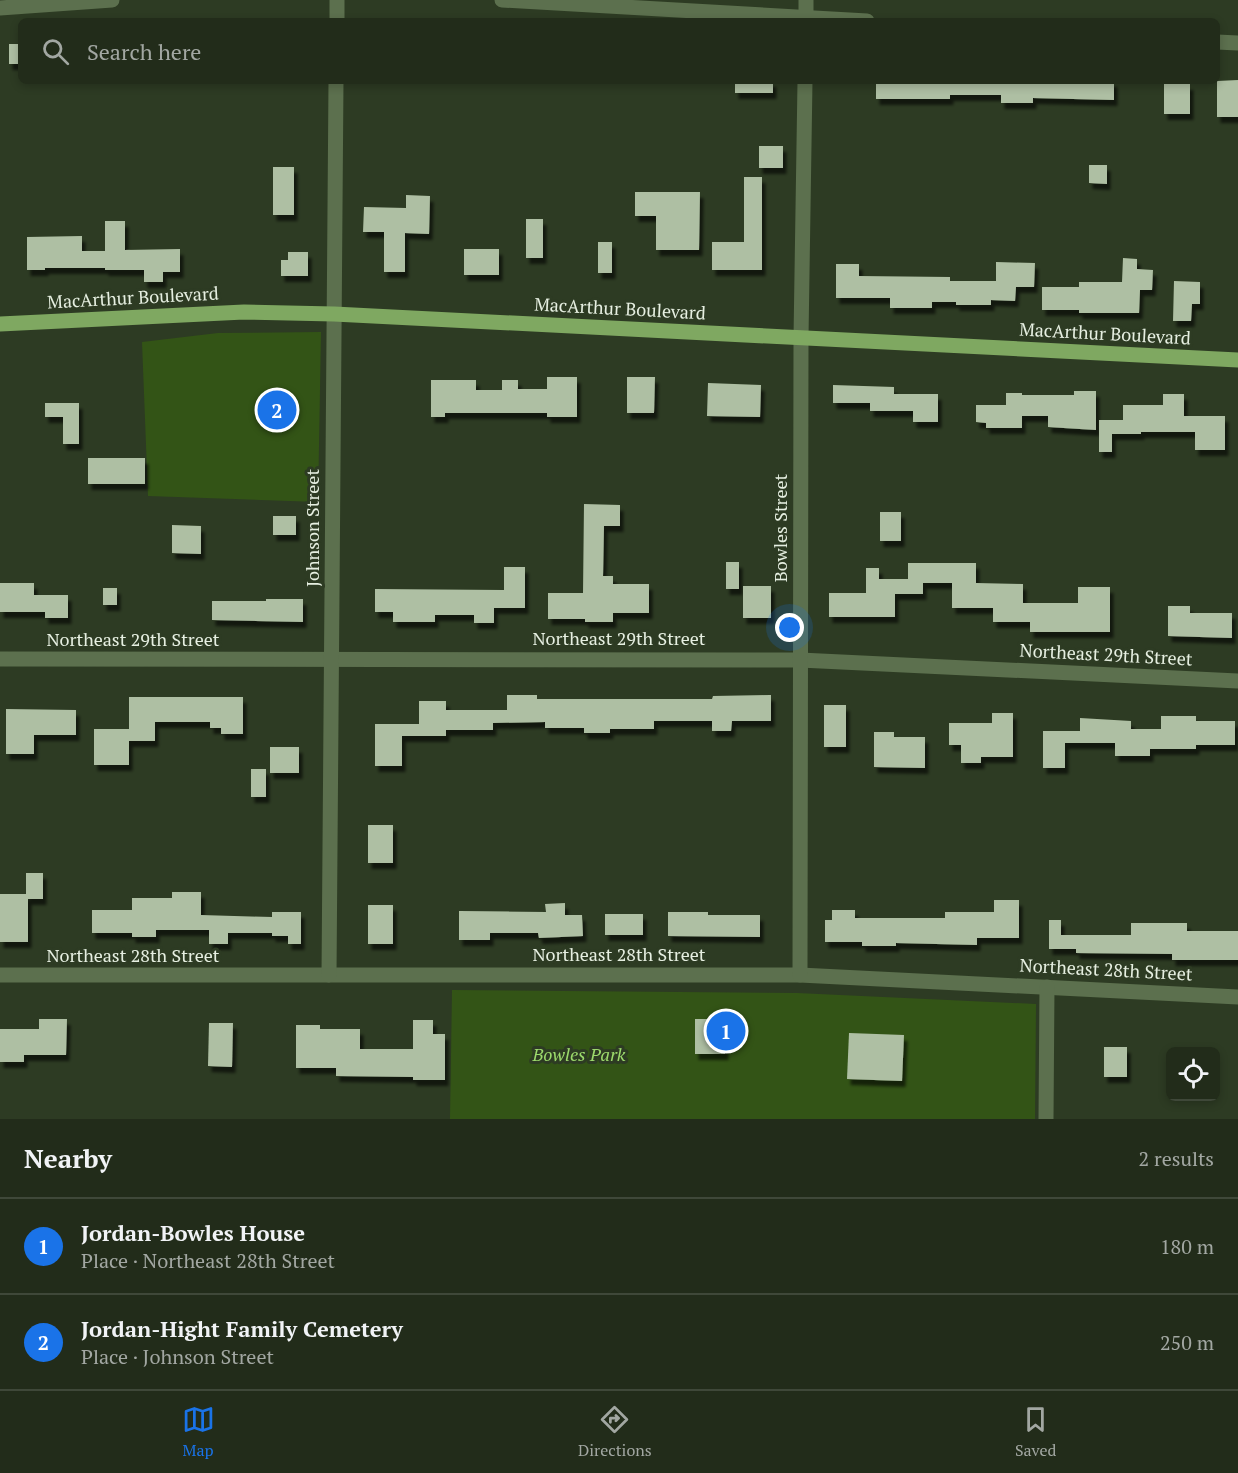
<!DOCTYPE html>
<html lang="en">
<head>
<meta charset="utf-8">
<style>
	body { margin:0; font-family:"PT Serif",serif; background:#2e3827; color:#f1f3f6 }
	.controls { position:absolute; right:18px; bottom:18px; display:grid; overflow:hidden; border-radius:9px; box-shadow:0 3px 9px #0003 }
	.controls button { width:54px; height:54px; display:grid; place-items:center; padding:0; border:0; border-bottom:2px solid #3f4839; background:#222c1a; color:#f1f3f6; font:30px sans-serif }
	.you { position:absolute; left:790px; top:628px; width:21px; height:21px; margin:-15px; border:4px solid #fff; border-radius:50%; background:#1a73e8; box-shadow:0 0 0 9px #1a73e833 }
	.badge { display:grid; place-items:center; width:39px; height:39px; border-radius:50%; background:#1a73e8; color:#fff; font-size:20px; font-weight:700 }
	.pin { position:absolute; translate:-50% -50%; border:3px solid #fff; box-shadow:0 2px 6px #0006 }
	.list { margin:0; padding:0; list-style:none }
	h2 { display:flex; justify-content:space-between; align-items:center; height:78px; margin:0; padding:0 24px; font-size:26px }
	h2 small { font-size:20px; font-weight:400; color:#a2a7a2 }
	.list li { display:grid; grid-template-columns:39px 1fr auto; gap:18px; align-items:center; box-sizing:border-box; height:96px; padding:0 24px; border-top:2px solid #3f4839 }
	.list b { display:block; font-size:22px; white-space:nowrap }
	.list p { margin:0; font-size:20px; white-space:nowrap; color:#a2a7a2 }
	.list em { font-size:20px; font-style:normal; color:#a2a7a2 }
	.icon { flex:none; width:33px; height:33px; fill:none; stroke:currentColor; stroke-width:2; stroke-linecap:round; stroke-linejoin:round }
	.map { position:relative; flex:none; width:1238px; height:1119px; overflow:hidden }
	.search { position:absolute; background:#222c1a; box-shadow:0 3px 9px #0003; left:18px; right:18px; top:18px; height:66px; display:flex; align-items:center; gap:15px; box-sizing:border-box; padding:0 21px; border-radius:9px; color:#a2a7a2; font-size:22px }
	.sheet { height:270px; background:#222c1a }
	nav { display:flex; justify-content:space-around; align-items:center; box-sizing:border-box; height:84px; border-top:2px solid #3f4839; background:#222c1a; font-size:16px; color:#a2a7a2 }
	nav a { display:grid; justify-items:center; gap:3px }
	nav .on { color:#1a73e8 }
	.map>svg:first-child { display:block }
	.green { fill:#335416 }
	.building { fill:#aebfa3; filter:url(#shadow) }
	.lines { fill:none; stroke-linecap:round; stroke-linejoin:round }
	.minor { stroke:#5c704e; stroke-width:15 }
	.major { stroke:#7fa861; stroke-width:15 }
	.labels { text-anchor:middle; stroke-width:6; stroke-linejoin:round; paint-order:stroke }
	.street-label { font-size:18px; fill:#e6efe1; stroke:#2d3b23 }
	.park-label { font-size:18px; font-style:italic; fill:#9cda6c; stroke:#2d3b23 }
</style>
</head>
<body>
<div class="map">
<svg width="1238" height="1119" viewBox="0 0 1238 1119">
	<defs>
		<filter id="shadow"><feDropShadow dx="3.5" dy="6" stdDeviation="1.5" flood-color="#0009"/></filter>
	</defs>
	<rect width="100%" height="100%" fill="#2d3b23"/>
	<g class="green">
		<polygon points="321,332 318,502 148,496 142,342 218,333"/>
		<polygon points="452,990 797,993 1036,1004 1035,1119 450,1119"/>
	</g>
	<g class="building">
		<rect x="9" y="44" width="12" height="20"/>
		<polygon points="1238,80 1238,117 1217,117 1217,81"/>
		<rect x="735" y="81" width="38" height="12"/>
		<polygon points="876,81 1114,81 1114,100 1033,98 1033,103 1001,103 1001,95 950,95 950,99 876,99"/>
		<rect x="1164" y="84" width="26" height="30"/>
		<rect x="759" y="146" width="24" height="22"/>
		<polygon points="1089,165 1107,165 1107,184 1089,183"/>
		<rect x="273" y="167" width="21" height="48"/>
		<polygon points="744,177 762,177 762,270 712,270 712,242 744,242"/>
		<polygon points="635,192 700,192 699,250 656,250 656,216 635,216"/>
		<polygon points="406,195 430,196 429,234 405,233 405,272 384,272 384,232 363,232 364,207 406,208"/>
		<rect x="526" y="219" width="17" height="39"/>
		<polygon points="105,221 125,221 125,250 180,249 180,272 163,272 163,282 144,282 144,270 105,270 105,268 45,268 45,270 27,270 27,237 82,236 82,251 105,251"/>
		<rect x="598" y="242" width="14" height="31"/>
		<rect x="464" y="249" width="35" height="26"/>
		<polygon points="288,252 308,252 308,276 281,276 281,260 288,260"/>
		<polygon points="1123,258 1137,259 1137,269 1153,270 1152,290 1140,290 1139,313 1079,313 1079,310 1042,310 1042,287 1079,287 1079,282 1122,282"/>
		<polygon points="996,262 1035,263 1034,287 1016,287 1015,301 991,300 991,305 956,305 956,302 932,302 932,308 890,308 890,298 836,298 836,264 859,264 859,276 950,277 950,281 996,281"/>
		<polygon points="1174,281 1200,282 1200,304 1192,304 1191,321 1173,321"/>
		<polygon points="547,377 577,377 577,417 547,417 547,413 445,413 445,417 431,417 431,380 476,380 476,390 502,390 502,380 518,380 518,389 547,389"/>
		<polygon points="627,377 655,377 654,413 627,413"/>
		<polygon points="708,383 761,385 760,417 707,416"/>
		<polygon points="833,385 894,387 894,394 938,394 938,422 913,422 913,411 870,411 870,403 833,403"/>
		<polygon points="1074,391 1096,391 1096,430 1048,427 1048,416 1022,416 1022,428 986,428 986,423 976,422 976,405 1006,405 1006,393 1022,393 1022,395 1074,395"/>
		<polygon points="1163,394 1184,394 1184,416 1225,416 1225,450 1195,450 1195,432 1141,432 1141,434 1112,434 1112,452 1099,452 1099,420 1123,420 1123,405 1163,405"/>
		<polygon points="45,403 79,403 79,444 63,444 63,417 45,417"/>
		<rect x="88" y="458" width="57" height="26"/>
		<polygon points="584,504 620,505 620,526 604,526 603,576 613,576 613,584 649,584 649,613 613,613 613,622 585,622 585,619 548,619 548,593 583,593"/>
		<rect x="880" y="512" width="21" height="29"/>
		<rect x="273" y="516" width="23" height="19"/>
		<polygon points="172,525 201,526 201,554 172,553"/>
		<rect x="726" y="562" width="13" height="27"/>
		<polygon points="908,563 976,563 976,583 1023,584 1023,603 1078,603 1078,587 1110,587 1110,632 1030,632 1030,622 993,622 993,608 952,608 952,583 923,583 923,594 895,594 895,617 829,617 829,593 866,593 866,568 879,568 879,579 908,579"/>
		<polygon points="504,567 525,567 525,608 494,608 494,623 474,623 474,615 435,615 435,622 393,622 393,612 375,612 375,589 504,590"/>
		<polygon points="0,583 34,583 34,595 68,595 68,618 45,618 45,612 0,612"/>
		<rect x="743" y="586" width="28" height="32"/>
		<rect x="103" y="588" width="14" height="17"/>
		<polygon points="266,599 303,599 303,622 212,620 212,601 266,601"/>
		<polygon points="1168,606 1190,606 1190,613 1232,613 1232,638 1168,636"/>
		<polygon points="507,695 537,695 537,699 712,699 713,696 771,695 771,721 732,721 731,731 712,731 712,721 654,721 654,729 610,729 610,733 584,733 584,728 545,728 545,722 493,723 493,730 446,730 446,736 402,736 402,766 375,766 375,724 419,724 419,701 446,701 446,710 507,710"/>
		<polygon points="129,697 243,697 243,734 221,734 221,728 210,728 210,722 155,722 155,741 129,741 129,765 94,765 94,729 129,729"/>
		<rect x="824" y="705" width="22" height="42"/>
		<polygon points="6,709 76,710 76,735 34,735 34,754 6,754"/>
		<polygon points="992,713 1013,713 1013,757 981,757 981,763 961,763 961,745 949,745 949,723 992,723"/>
		<polygon points="1161,716 1196,716 1196,721 1235,721 1235,745 1196,745 1196,749 1150,749 1150,756 1115,756 1115,743 1065,743 1065,768 1043,768 1043,731 1080,731 1080,718 1131,721 1131,729 1161,729"/>
		<polygon points="874,732 894,732 894,737 925,737 925,768 874,767"/>
		<rect x="270" y="747" width="29" height="26"/>
		<rect x="251" y="769" width="15" height="28"/>
		<rect x="368" y="825" width="25" height="38"/>
		<polygon points="26,873 43,873 43,899 28,899 28,942 0,942 0,894 26,894"/>
		<polygon points="172,892 201,892 201,915 272,917 272,912 301,912 301,944 288,944 288,936 272,936 272,933 228,933 228,944 209,944 209,930 156,930 156,937 132,937 132,933 92,933 92,910 132,910 132,898 172,898"/>
		<polygon points="994,900 1019,900 1019,938 977,938 977,945 896,943 896,946 862,946 862,942 825,942 825,920 832,920 832,910 855,910 855,918 945,918 945,912 994,912"/>
		<polygon points="565,903 565,915 582,915 583,936 539,938 538,933 490,933 490,940 459,940 459,911 546,912 545,904"/>
		<rect x="368" y="905" width="25" height="39"/>
		<polygon points="668,912 708,912 708,915 760,915 760,937 668,936"/>
		<rect x="605" y="914" width="38" height="21"/>
		<polygon points="1049,920 1061,920 1061,935 1131,935 1131,923 1187,923 1187,931 1238,931 1238,960 1172,960 1172,954 1076,953 1076,949 1049,949"/>
		<polygon points="39,1019 67,1019 66,1055 24,1055 24,1062 0,1062 0,1029 39,1029"/>
		<rect x="695" y="1019" width="30" height="35"/>
		<polygon points="413,1020 433,1020 433,1034 445,1034 445,1080 413,1080 413,1077 336,1076 336,1068 296,1068 296,1025 320,1025 320,1029 360,1029 360,1049 413,1049"/>
		<polygon points="209,1023 233,1023 232,1067 208,1066"/>
		<polygon points="849,1033 904,1035 902,1081 847,1079"/>
		<rect x="1104" y="1047" width="23" height="30"/>
	</g>
	<g class="lines">
		<g class="minor">
			<polyline points="502,0 867,21"/>
			<polyline points="0,8 112,0"/>
			<polyline points="337,21 337,0"/>
			<polyline points="806,21 806,0"/>
			<polyline points="1217,42 1238,43"/>
			<polyline points="0,659 800,660 1238,681"/>
			<polyline points="0,975 800,975 1238,997"/>
			<polyline points="329,975 336,81"/>
			<polyline points="800,975 801,338 805,81"/>
			<polyline points="1046,1119 1047,987"/>
		</g>
		<polyline class="major" points="0,324 244,312 334,314 1238,360"/>
	</g>
	<g class="labels">
		<g class="street-label">
			<text transform="translate(133 298) rotate(-3)" y="6">MacArthur Boulevard</text>
			<text transform="translate(620 309) rotate(3)" y="6">MacArthur Boulevard</text>
			<text transform="translate(1105 334) rotate(3)" y="6">MacArthur Boulevard</text>
			<text transform="translate(313 528) rotate(-90)" y="6">Johnson Street</text>
			<text transform="translate(781 528) rotate(-90)" y="6">Bowles Street</text>
			<text x="619" y="645">Northeast 29th Street</text>
			<text x="133" y="646">Northeast 29th Street</text>
			<text transform="translate(1106 655) rotate(3)" y="6">Northeast 29th Street</text>
			<text x="619" y="961">Northeast 28th Street</text>
			<text x="133" y="962">Northeast 28th Street</text>
			<text transform="translate(1106 970) rotate(3)" y="6">Northeast 28th Street</text>
		</g>
		<g class="park-label">
			<text x="579" y="1061">Bowles Park</text>
		</g>
	</g>
</svg>
<div class="controls">
<button><svg class="icon" aria-label="locate" viewBox="0 0 24 24"><circle cx="12" cy="12" r="6"/><path d="M12 2v4M12 18v4M2 12h4M18 12h4"/></svg></button>
</div>
<div class="you"></div>
<div class="pin badge" style="left:726px;top:1031px">1</div>
<div class="pin badge" style="left:277px;top:410px">2</div>
<div class="search"><svg class="icon" aria-label="search" viewBox="0 0 24 24"><circle cx="10" cy="10" r="6"/><path d="M15 15l6 6"/></svg>Search here</div>
</div>
<section class="sheet">
<h2>Nearby<small>2 results</small></h2>
<ul class="list">
<li><span class="badge">1</span><div><b>Jordan-Bowles House</b><p>Place · Northeast 28th Street</p></div><em>180 m</em></li>
<li><span class="badge">2</span><div><b>Jordan-Hight Family Cemetery</b><p>Place · Johnson Street</p></div><em>250 m</em></li>
</ul>
</section>
<nav>
<a class="on"><svg class="icon" aria-label="map" viewBox="0 0 24 24"><path d="M3 6l6-2 6 2 6-2v14l-6 2-6-2-6 2zM9 4v14M15 6v14"/></svg>Map</a>
<a><svg class="icon" aria-label="directions" viewBox="0 0 24 24"><path d="M12 3l9 9-9 9-9-9zM9 14v-3h6M13 9l2 2-2 2"/></svg>Directions</a>
<a><svg class="icon" aria-label="saved" viewBox="0 0 24 24"><path d="M7 4h10v16l-5-4-5 4z"/></svg>Saved</a>
</nav>
</body>
</html>
